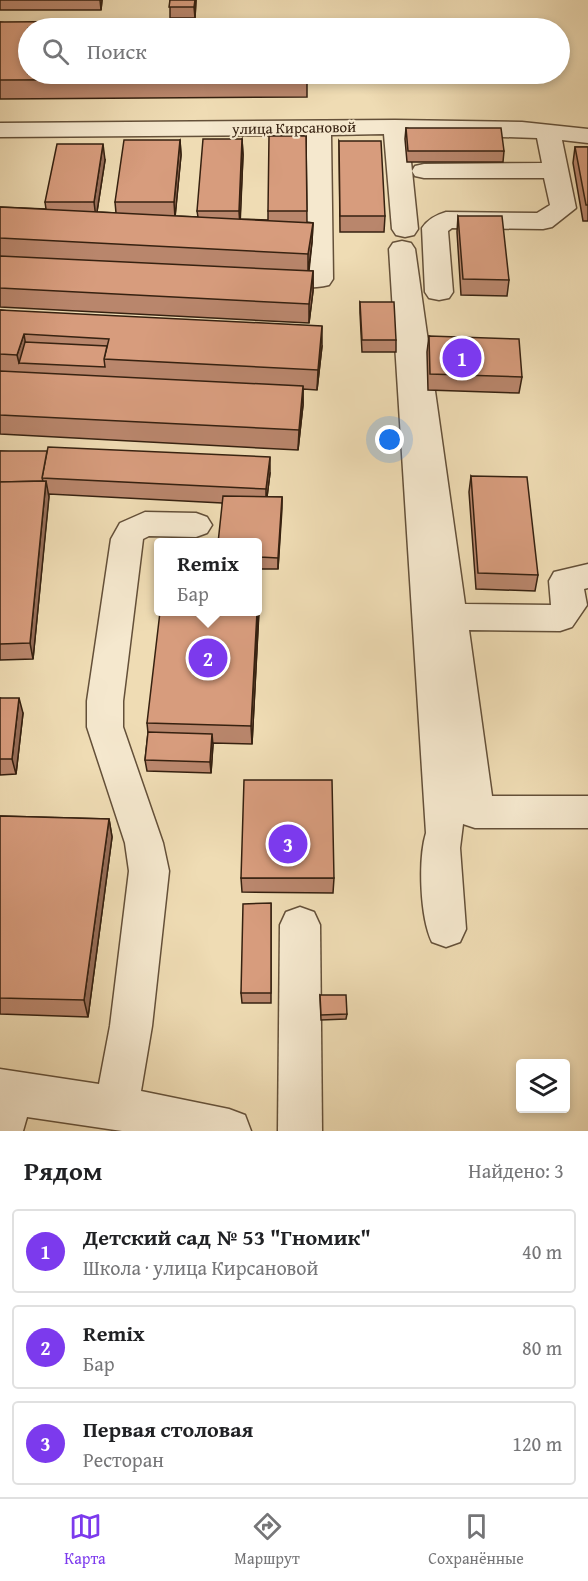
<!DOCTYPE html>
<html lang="ru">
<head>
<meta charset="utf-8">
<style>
	body { margin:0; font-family:"Gentium Book Plus",serif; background:#f2f2f2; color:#202124 }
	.controls { position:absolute; right:18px; bottom:18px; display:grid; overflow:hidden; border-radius:6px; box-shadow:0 3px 9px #0003 }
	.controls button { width:54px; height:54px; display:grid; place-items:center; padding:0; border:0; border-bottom:2px solid #e0e0e0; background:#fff; color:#202124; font:30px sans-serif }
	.you { position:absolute; left:390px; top:440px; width:21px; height:21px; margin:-15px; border:4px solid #fff; border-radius:50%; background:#1a73e8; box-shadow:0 0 0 9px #1a73e833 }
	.badge { display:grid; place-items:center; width:39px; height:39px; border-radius:50%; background:#7c3aed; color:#fff; font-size:20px; font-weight:700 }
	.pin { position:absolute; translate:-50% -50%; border:3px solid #fff; box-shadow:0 2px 6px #0006 }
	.popup { position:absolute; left:154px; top:538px; width:108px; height:78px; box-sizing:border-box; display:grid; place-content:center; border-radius:6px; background:#fff; filter:drop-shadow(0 2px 4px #0005); font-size:20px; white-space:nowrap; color:#757577 }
	.popup b { font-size:22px; color:#202124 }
	.popup::after { content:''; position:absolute; left:50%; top:100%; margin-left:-12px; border:12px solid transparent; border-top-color:#fff }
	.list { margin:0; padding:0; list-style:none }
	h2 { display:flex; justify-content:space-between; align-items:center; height:78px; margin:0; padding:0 24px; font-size:26px }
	h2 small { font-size:20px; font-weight:400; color:#757577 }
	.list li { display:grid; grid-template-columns:39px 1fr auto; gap:18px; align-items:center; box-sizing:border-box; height:84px; margin:0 12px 12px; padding:0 12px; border:2px solid #e0e0e0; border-radius:6px }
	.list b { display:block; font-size:22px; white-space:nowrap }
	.list p { margin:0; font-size:20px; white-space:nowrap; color:#757577 }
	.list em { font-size:20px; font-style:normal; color:#757577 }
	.icon { flex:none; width:33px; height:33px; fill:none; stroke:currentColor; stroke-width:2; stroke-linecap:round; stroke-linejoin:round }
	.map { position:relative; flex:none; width:588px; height:1131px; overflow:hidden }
	.search { position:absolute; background:#fff; box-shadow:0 3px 9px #0003; left:18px; right:18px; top:18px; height:66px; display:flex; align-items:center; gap:15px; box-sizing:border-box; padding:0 21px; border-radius:33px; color:#757577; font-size:22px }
	.sheet { height:366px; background:#fff }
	nav { display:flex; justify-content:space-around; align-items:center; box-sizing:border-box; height:84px; border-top:2px solid #e0e0e0; background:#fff; font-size:16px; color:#757577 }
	nav a { display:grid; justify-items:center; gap:3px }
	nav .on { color:#7c3aed }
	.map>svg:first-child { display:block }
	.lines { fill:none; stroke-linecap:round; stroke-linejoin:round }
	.minor-casing { stroke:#645039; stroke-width:3 }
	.minor { fill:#f5e8ce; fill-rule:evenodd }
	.wall { fill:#b9866c; stroke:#362110; stroke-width:1.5 }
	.shaded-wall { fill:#966d58; stroke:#362110; stroke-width:1.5 }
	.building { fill:#d79c7d; stroke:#362110; stroke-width:1.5 }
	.labels { text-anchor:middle; stroke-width:4.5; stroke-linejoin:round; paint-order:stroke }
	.far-street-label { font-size:15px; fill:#362110; stroke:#f5e8ce }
</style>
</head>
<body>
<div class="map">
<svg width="588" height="1131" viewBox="0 0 588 1131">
	<rect width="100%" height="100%" fill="#efdcb4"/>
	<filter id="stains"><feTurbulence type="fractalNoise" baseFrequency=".00333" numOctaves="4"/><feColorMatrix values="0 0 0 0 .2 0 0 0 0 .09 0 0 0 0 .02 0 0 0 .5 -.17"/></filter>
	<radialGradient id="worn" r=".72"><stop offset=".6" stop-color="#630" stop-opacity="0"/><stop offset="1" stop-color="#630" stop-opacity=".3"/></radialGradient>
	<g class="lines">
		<defs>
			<g id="minor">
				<path d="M 395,120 L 522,122 L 588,129 L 588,143 L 562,140 L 576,208 L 552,227 L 543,229 L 452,228 L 448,231 L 453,292 L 449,298 L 439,300 L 429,298 L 425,292 L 422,228 C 428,219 436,215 446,212 L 537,213 L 550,205 L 544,178 L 424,178 L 415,176 L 412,171 L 418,229 L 414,235 L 405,237 L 396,235 L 392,229 L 384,134 L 331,135 L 333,279 L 329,285 C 308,290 278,287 257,282 L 253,276 L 257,270 L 267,268 L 306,270 L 307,135 L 0,137 L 0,123 ZM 408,134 L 537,138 L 542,163 L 424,164 L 415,166 L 412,171 Z"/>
				<path d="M 402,241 L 411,243 L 415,249 L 465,604 L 551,605 L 549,581 L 554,572 L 588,564 L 588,588 L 584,589 L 587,605 L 572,627 L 560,631 L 469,630 L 492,796 L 588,796 L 588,828 L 475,828 L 463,824 L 460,848 L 466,929 L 460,942 L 446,947 L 432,942 C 420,917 418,859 426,833 L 389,249 L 393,243 Z"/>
				<polygon points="145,512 196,513 207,517 212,525 207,533 196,537 149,536 143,539 123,701 123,727 163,843 169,871 152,1026 141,1091 229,1109 245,1115 251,1131 122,1131 27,1117 23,1131 0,1131 0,1069 99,1084 110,1026 129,871 125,843 87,727 87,701 111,539 120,523"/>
				<polygon points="300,907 314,912 320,925 322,1131 278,1131 280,925 286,912"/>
			</g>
		</defs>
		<use href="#minor" class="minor-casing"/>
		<use href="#minor" class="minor"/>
	</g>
	<g class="wall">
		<polygon points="0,0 102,0 101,10 0,10"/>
		<polygon points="170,0 196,0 195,18 170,18"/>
		<polygon points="0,22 307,74 307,97 0,99"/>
		<polygon points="406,128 504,151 503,162 407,162 405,139"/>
		<polygon points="306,136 307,222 313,223 312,242 309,271 313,271 313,291 309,323 0,307 0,207 46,209 45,202 105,160 97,212 116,213 115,202 180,140 181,155 175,216 198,217 197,211 242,139 243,155 240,219 268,220 268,211"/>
		<polygon points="339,141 385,216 384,232 340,232"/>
		<polygon points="575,147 588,147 588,221 583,221 573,163"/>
		<polygon points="458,216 509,280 507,296 461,295 457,232"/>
		<polygon points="360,302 396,340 396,352 362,352 360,313"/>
		<polygon points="0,310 322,346 317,390 303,389 303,405 298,450 0,434"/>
		<polygon points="429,336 522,377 519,393 428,390 427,352"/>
		<polygon points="0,451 270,473 267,497 282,497 278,569 261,569 252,744 213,743 211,773 147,771 145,760 148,733 147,723 258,612 222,503 49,494 33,659 0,660"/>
		<polygon points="471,476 538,575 535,591 476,589 469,492"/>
		<polygon points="0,698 23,713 16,774 0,775"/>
		<polygon points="0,816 109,819 112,837 88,1017 0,1014"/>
		<polygon points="241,878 334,878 333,893 242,892"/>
		<polygon points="271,903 271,1003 242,1003 241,993"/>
		<polygon points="320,995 347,1014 346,1019 321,1020"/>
	</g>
	<g class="shaded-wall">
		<polygon points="100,0 102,0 101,10"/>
		<polygon points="195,0 196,0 195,18 194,7"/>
		<polygon points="242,139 243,155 240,227 239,211"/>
		<polygon points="180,140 181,155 175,218 174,202"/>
		<polygon points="103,144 105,160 96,218 94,202"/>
		<polygon points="313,223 312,242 308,274 308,254"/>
		<polygon points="313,271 313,291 309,323 309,304"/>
		<polygon points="322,326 322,346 317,390 318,370"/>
		<polygon points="24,334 27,353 19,363 17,355"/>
		<polygon points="303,386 303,405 298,450 299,430"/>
		<polygon points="270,457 270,473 266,505 266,489"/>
		<polygon points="46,481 49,497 33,659 30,643"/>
		<polygon points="282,497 282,509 278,569 278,558"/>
		<polygon points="261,554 261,574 252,744 251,726"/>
		<polygon points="19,698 23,713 16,774 12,759"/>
		<polygon points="212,734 213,745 211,773 210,762"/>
		<polygon points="109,819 112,837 88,1017 84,1000"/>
	</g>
	<g class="building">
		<polygon points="170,0 195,0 194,7 169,7"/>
		<polygon points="306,20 306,28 28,28 28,74 307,74 307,79 0,80 0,22"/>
		<polygon points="406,128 501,128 504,151 408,151"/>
		<polygon points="269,136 306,136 307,211 268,211"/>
		<polygon points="203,139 242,139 239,211 197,211"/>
		<polygon points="124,140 180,140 174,202 115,202"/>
		<polygon points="339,141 381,141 385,216 340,216"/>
		<polygon points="57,144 103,144 94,202 45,202"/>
		<polygon points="575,147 588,147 588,205 586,205"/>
		<polygon points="0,207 313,223 308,254 0,238"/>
		<polygon points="458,216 502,216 509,280 463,279"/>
		<polygon points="0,256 313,271 309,304 0,288"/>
		<polygon points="360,302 394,302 396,340 362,340"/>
		<polygon points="0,310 322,326 318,370 104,359 109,339 24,334 17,355 0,354"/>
		<polygon points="429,336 519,339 522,377 430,374"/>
		<polygon points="25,342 107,346 104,359 105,367 19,363"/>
		<polygon points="0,371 303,386 299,430 0,415"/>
		<polygon points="48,447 270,457 266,489 42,478"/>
		<polygon points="0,451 47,451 42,478 43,481 0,482"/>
		<polygon points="471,476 527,477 538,575 478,573"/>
		<polygon points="46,481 30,643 0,644 0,482"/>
		<polygon points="223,496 282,497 278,558 260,557 261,554 258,554 258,543 218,543"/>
		<polygon points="258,554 261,554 258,609"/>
		<polygon points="160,612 257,612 251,726 147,723"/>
		<polygon points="0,698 19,698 12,759 0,759"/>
		<polygon points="148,732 212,734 210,762 145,760"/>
		<polygon points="244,780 332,780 334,878 241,878"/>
		<polygon points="0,816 109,819 84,1000 0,998"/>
		<polygon points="271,903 271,993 241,993 243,904"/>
		<polygon points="320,995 346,995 347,1014 321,1015"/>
	</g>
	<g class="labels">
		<g class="far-street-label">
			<text transform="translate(294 128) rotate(-1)" y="5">улица Кирсановой</text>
		</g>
	</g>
	<rect width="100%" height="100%" filter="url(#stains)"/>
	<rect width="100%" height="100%" fill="url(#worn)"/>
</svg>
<div class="controls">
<button><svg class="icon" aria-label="layers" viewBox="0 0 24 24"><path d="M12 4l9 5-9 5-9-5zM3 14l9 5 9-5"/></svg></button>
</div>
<div class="you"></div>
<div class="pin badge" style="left:462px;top:358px">1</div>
<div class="pin badge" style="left:208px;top:658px">2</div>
<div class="popup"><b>Remix</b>Бар</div>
<div class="pin badge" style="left:288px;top:844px">3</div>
<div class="search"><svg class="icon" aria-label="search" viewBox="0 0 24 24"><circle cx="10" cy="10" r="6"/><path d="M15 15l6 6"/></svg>Поиск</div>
</div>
<section class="sheet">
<h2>Рядом<small>Найдено: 3</small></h2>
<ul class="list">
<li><span class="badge">1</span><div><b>Детский сад № 53 &quot;Гномик&quot;</b><p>Школа · улица Кирсановой</p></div><em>40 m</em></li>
<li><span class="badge">2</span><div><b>Remix</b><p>Бар</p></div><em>80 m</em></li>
<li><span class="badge">3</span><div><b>Первая столовая</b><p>Ресторан</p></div><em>120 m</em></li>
</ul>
</section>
<nav>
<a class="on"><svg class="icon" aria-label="map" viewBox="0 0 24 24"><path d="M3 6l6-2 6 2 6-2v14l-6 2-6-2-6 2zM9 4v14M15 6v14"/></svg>Карта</a>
<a><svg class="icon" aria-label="directions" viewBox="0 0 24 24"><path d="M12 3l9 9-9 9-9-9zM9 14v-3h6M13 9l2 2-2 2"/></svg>Маршрут</a>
<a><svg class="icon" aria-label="saved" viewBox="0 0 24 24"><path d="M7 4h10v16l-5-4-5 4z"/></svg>Сохранённые</a>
</nav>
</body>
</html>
